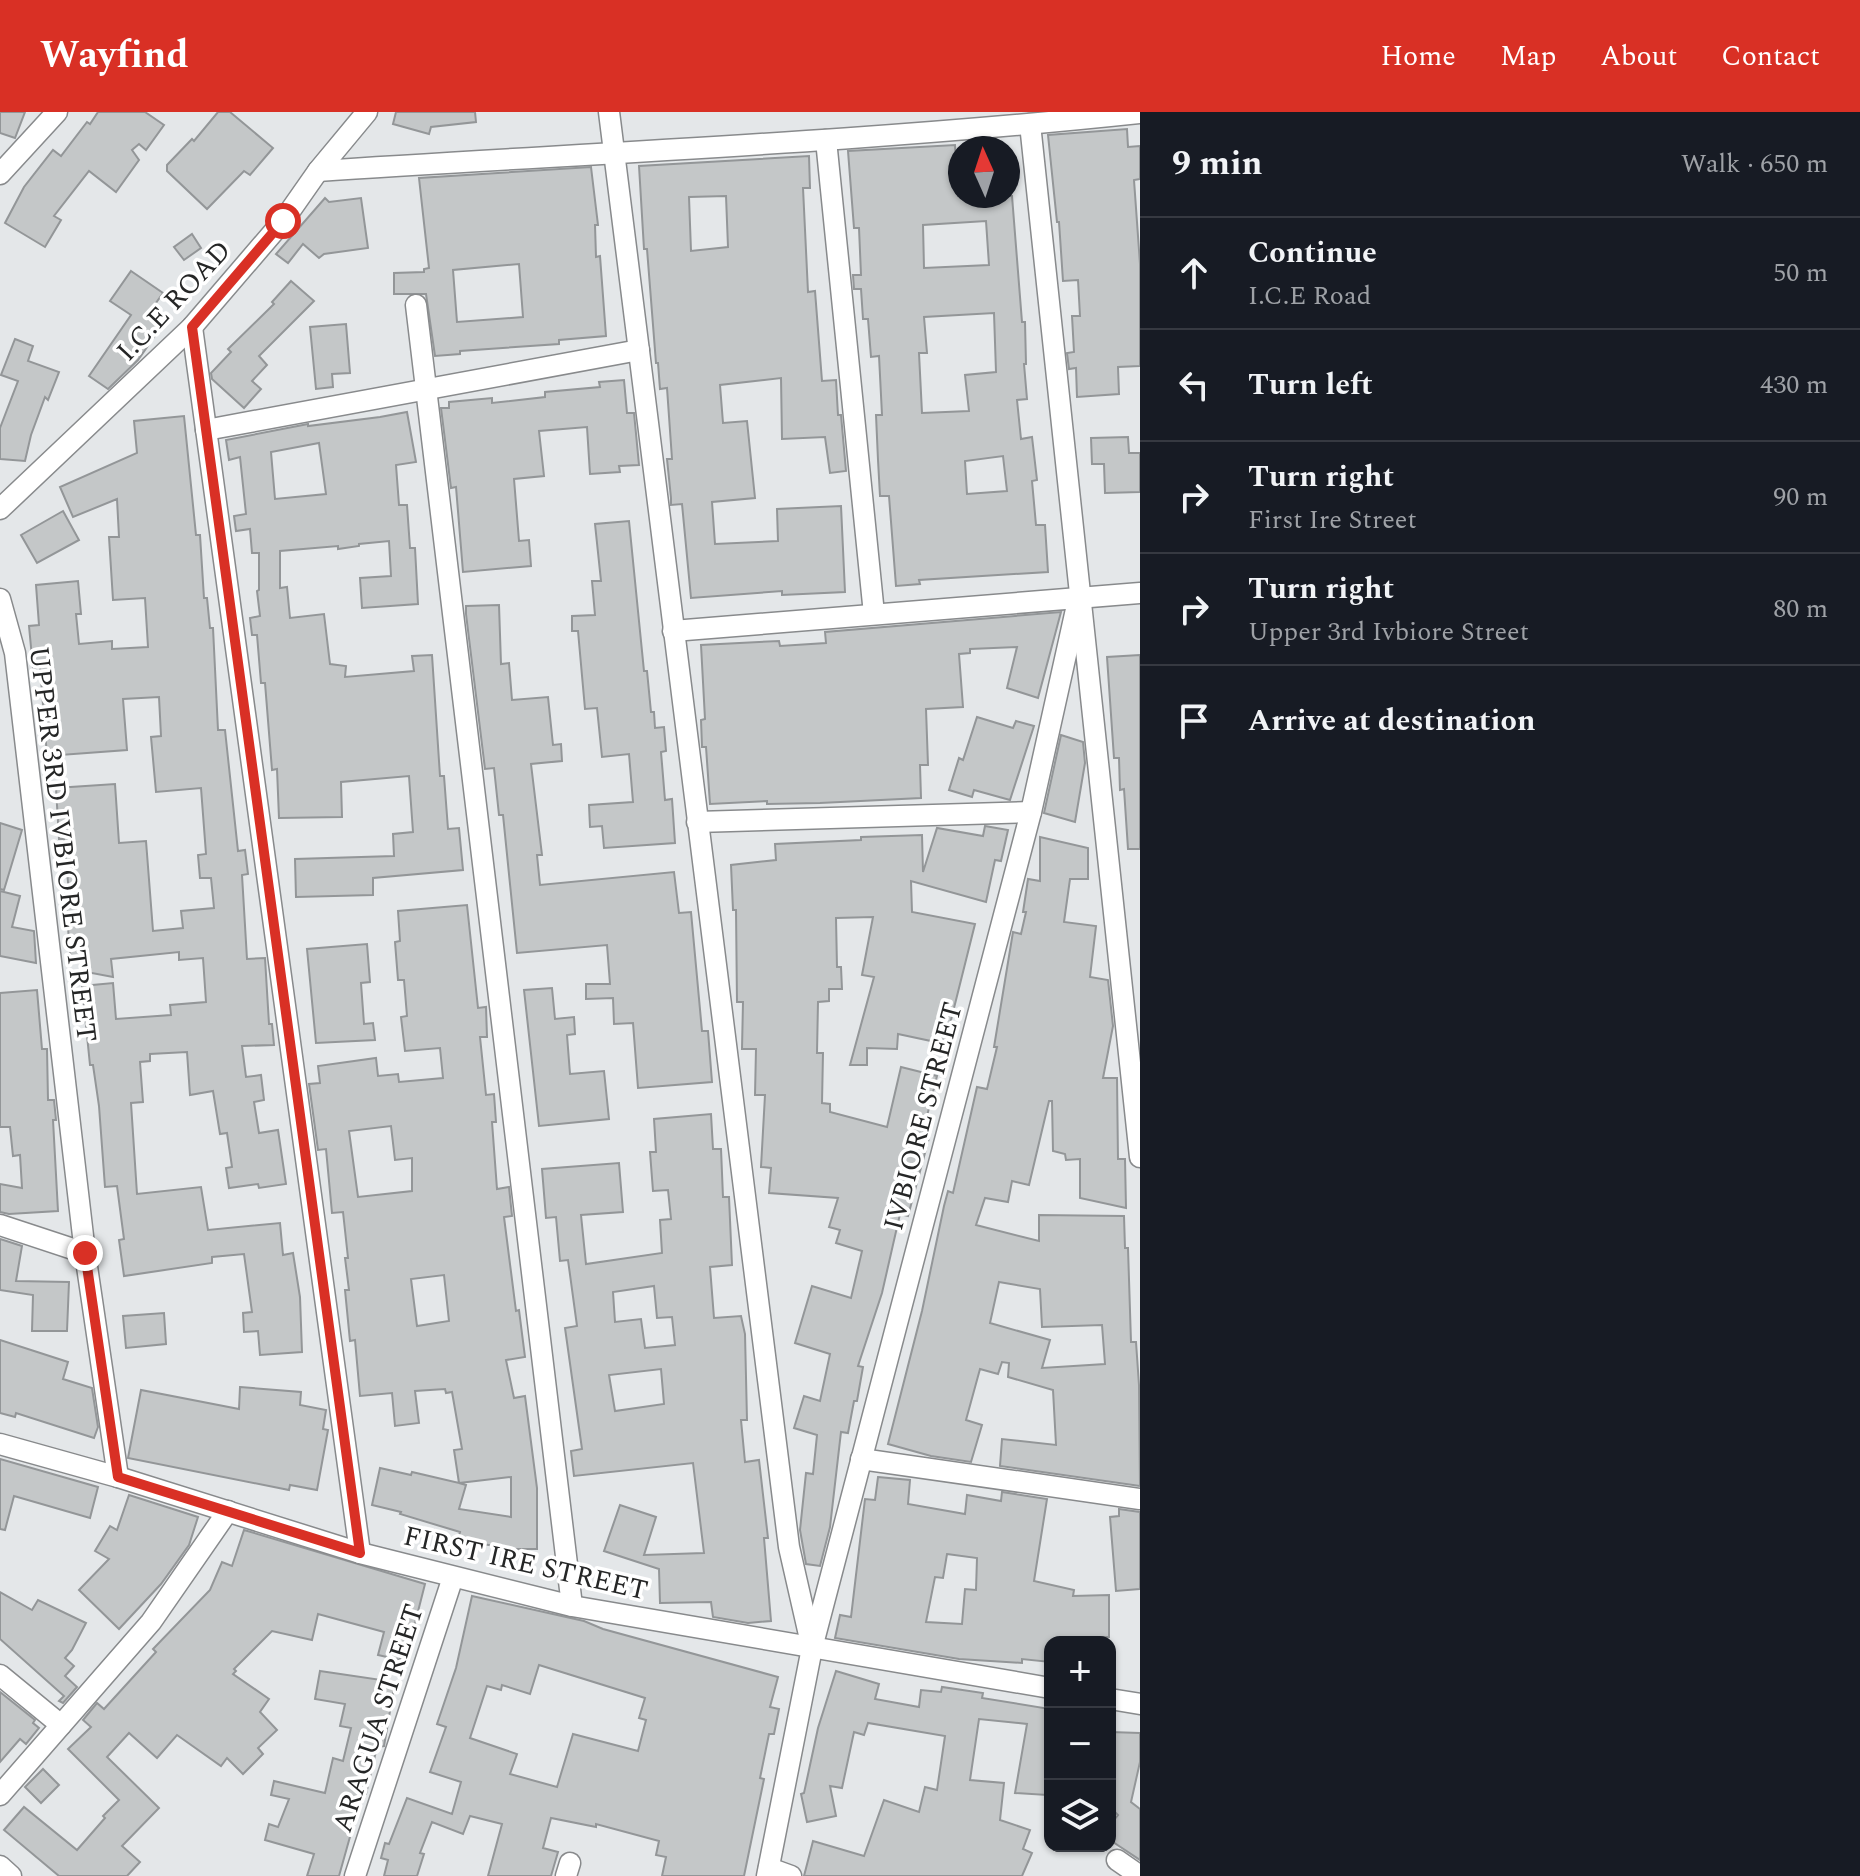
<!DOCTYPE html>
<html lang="en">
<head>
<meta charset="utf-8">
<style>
	body { margin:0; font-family:Spectral,serif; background:#20242c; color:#f1f3f6 }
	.controls { position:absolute; right:24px; bottom:24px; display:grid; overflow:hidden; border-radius:16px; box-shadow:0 2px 6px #0004 }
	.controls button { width:72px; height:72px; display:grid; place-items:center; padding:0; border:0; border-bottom:2px solid #363941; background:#171b24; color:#f1f3f6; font:40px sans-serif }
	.compass { position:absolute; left:948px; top:24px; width:72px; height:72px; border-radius:50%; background:#171b24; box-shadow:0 2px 6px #0004; rotate:357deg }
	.stop { position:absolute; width:24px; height:24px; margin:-18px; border:6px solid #d93025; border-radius:50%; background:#fff }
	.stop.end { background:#d93025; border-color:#fff; box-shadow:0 2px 8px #0008 }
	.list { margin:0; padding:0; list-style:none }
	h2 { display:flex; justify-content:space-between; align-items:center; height:104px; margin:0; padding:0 32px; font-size:34px }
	h2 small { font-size:26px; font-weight:400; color:#9ea1a6 }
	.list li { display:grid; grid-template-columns:52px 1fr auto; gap:24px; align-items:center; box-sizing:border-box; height:112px; padding:0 32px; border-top:2px solid #363941 }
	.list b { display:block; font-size:30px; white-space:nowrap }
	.list p { margin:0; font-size:26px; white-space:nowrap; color:#9ea1a6 }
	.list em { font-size:26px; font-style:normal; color:#9ea1a6 }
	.icon { flex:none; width:44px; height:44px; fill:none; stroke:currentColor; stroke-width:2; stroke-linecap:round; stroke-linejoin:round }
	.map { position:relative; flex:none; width:1140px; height:1764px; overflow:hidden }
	header { display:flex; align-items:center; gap:48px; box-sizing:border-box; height:112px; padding:0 40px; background:#d93025; color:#fff }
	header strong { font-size:38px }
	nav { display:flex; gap:44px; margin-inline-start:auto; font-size:28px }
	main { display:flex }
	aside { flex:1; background:#171b24 }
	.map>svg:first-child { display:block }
	.building { fill:#c4c7c8; stroke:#939698; stroke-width:2; fill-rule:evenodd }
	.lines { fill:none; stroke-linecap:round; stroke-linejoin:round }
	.minor-casing { stroke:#888a8c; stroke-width:23 }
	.minor { stroke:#fff; stroke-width:20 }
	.route { stroke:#d93025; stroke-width:10 }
	.labels { text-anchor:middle; stroke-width:7; stroke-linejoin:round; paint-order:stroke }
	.street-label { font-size:28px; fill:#252626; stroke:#fff }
</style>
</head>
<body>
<header>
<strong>Wayfind</strong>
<nav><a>Home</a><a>Map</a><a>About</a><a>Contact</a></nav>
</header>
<main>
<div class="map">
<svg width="1140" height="1764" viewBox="0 0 1140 1764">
	<rect width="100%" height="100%" fill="#e4e7e9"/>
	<g class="building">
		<polygon points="0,0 25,0 15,26 0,21"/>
		<polygon points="98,0 145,0 164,13 146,38 139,32 132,38 139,48 116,80 89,59 54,104 61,108 45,135 5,111 24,75 53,38 61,44 87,10 90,12"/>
		<polygon points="218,0 230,0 273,36 250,63 244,59 207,97 167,59 167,53 192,27 194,29"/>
		<polygon points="396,0 475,0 476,10 431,15 429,22 393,12"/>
		<polygon points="1127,17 1128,35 1140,34 1140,67 1134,68 1140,152 1140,254 1118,255 1119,282 1077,285 1076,256 1069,257 1067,241 1074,240 1072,204 1080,204 1078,168 1063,169 1059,110 1057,110 1048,23"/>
		<path d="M 955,33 L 958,84 L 1012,84 L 1022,210 L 1025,210 L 1026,252 L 1024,252 L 1027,287 L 1017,288 L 1021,327 L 1032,325 L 1037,368 L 1032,369 L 1036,413 L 1045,413 L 1048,460 L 919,468 L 920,472 L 896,474 L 889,384 L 880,384 L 878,348 L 876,303 L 882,303 L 879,244 L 871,245 L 868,207 L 863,207 L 861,177 L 854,177 L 853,163 L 861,163 L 859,116 L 854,116 L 848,39 ZM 986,109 L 989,153 L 924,156 L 923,113 ZM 994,201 L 996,260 L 965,263 L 969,299 L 922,301 L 919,241 L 927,241 L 924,205 ZM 1003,344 L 1007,379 L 967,382 L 965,349 Z"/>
		<path d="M 809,44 L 810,76 L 803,76 L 808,180 L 815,179 L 822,269 L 836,268 L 838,303 L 841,303 L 846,359 L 830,361 L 825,325 L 782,327 L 781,266 L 720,273 L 723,311 L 747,309 L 755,386 L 712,390 L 715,432 L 778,429 L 777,397 L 841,394 L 845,480 L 782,483 L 782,479 L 691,486 L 682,392 L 671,393 L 671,386 L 667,347 L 672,347 L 667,276 L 660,277 L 658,251 L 656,251 L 647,137 L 644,137 L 639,54 ZM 726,84 L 728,135 L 691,139 L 689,85 Z"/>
		<path d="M 591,55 L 598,113 L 595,113 L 596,145 L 600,144 L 606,224 L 559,228 L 559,232 L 460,239 L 460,242 L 435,244 L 426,182 L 394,182 L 394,161 L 424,160 L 424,157 L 429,156 L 419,66 ZM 519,152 L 523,205 L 457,210 L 453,158 Z"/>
		<polygon points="325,86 329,90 361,86 368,136 324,142 319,146 303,132 288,151 276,142"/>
		<polygon points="192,122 201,136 184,148 174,135"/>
		<polygon points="131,159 163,181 146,205 161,215 138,248 108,277 89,264 131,203 110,189"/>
		<polygon points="291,169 314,189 259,244 267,253 252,269 261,277 244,296 212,267 211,261 231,240 228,237 274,192 272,190"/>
		<polygon points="346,212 350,261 332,262 333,275 316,277 310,215"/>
		<polygon points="15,227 33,234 28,249 59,260 48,288 45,285 31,323 25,349 0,347 0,316 18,269 1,263"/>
		<polygon points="624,268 627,301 634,301 639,353 619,354 620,360 590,362 587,315 539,319 544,364 514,367 519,429 529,428 531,454 463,460 456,375 451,376 441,296 449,296 449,290 492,286 492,291 545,285 545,280 600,275 599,270"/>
		<path d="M 407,300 L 416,350 L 396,353 L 399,393 L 407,393 L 410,436 L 415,436 L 418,492 L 362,496 L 360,466 L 391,464 L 389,429 L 359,432 L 359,434 L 338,437 L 338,434 L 280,439 L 280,476 L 287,475 L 290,506 L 324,502 L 330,552 L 346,554 L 345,565 L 414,559 L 412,544 L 432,543 L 440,664 L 444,664 L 448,717 L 459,716 L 463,758 L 373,766 L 373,783 L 296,785 L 295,747 L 394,744 L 393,722 L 413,720 L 409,664 L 341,670 L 342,705 L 279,706 L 277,657 L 272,658 L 265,571 L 261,571 L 257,523 L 252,523 L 250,506 L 260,504 L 257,479 L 259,478 L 259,441 L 252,441 L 250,417 L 236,419 L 234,404 L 246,402 L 240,345 L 229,348 L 226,328 L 308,312 L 308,314 L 380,305 ZM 319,331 L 326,382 L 275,387 L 271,340 Z"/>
		<polygon points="184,304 196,423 200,423 204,486 207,486 210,516 213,516 218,618 225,618 238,739 245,738 248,762 242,763 247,847 265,846 269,912 272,912 274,933 242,934 246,965 261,963 264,988 254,990 259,1021 278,1018 286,1072 259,1076 258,1072 229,1076 226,1056 232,1055 227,1021 220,1022 213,979 190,983 187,940 150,942 150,949 140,950 143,990 131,991 137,1082 201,1075 208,1118 280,1111 283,1143 293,1141 300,1185 302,1240 260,1243 258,1219 244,1220 243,1201 252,1200 244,1142 212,1145 212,1151 124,1164 119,1128 124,1127 117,1074 105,1075 99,994 93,953 90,953 82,874 113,871 116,907 171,903 170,893 206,890 203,846 179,848 179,840 111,847 113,865 81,859 80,850 71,851 65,781 69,781 64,727 59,727 56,676 115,672 119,731 146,729 153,819 183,816 181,799 214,796 211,766 200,766 198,743 206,742 201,676 156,680 151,625 161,624 159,585 123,587 127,638 47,644 40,555 33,556 29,514 39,513 36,473 78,469 81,502 76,502 79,532 112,529 112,537 148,535 145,486 113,488 109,425 119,425 117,387 73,405 60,375 137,341 134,309"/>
		<polygon points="1128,325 1129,341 1140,341 1140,380 1105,381 1104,352 1092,352 1091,326"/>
		<polygon points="63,399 79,428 37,451 21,423"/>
		<polygon points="629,409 644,559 647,559 651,600 654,600 655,616 664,615 666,639 661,640 665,688 672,687 675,731 604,736 602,714 590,715 589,693 633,690 629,642 602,645 597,596 585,597 578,519 572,519 572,504 595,503 592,469 601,469 595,412"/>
		<polygon points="499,493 501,552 509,551 512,588 548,585 553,633 561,632 562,649 531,652 542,743 537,743 540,773 674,760 679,801 691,800 702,919 708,919 712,970 638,976 633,911 614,912 613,886 586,887 586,872 610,872 607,833 517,841 503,703 499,703 494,656 485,657 466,502 466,494"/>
		<polygon points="1061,500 1038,586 1007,576 1017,535 970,537 970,541 959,542 963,595 926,597 928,653 920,653 921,686 820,691 767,692 767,689 710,692 706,635 702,635 701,608 705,607 701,533 779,529 780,534 826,531 825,520"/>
		<polygon points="1140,543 1140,737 1128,737 1124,677 1120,678 1119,646 1114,646 1107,545"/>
		<polygon points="977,605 1013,616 1016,609 1034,614 1010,688 974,678 972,685 949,678 959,646 963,648"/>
		<polygon points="1061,623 1083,630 1085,651 1075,710 1044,701"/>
		<polygon points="0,711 22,718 4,778 0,777"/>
		<polygon points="985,714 1008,718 1001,749 995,748 986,790 911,769 912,800 975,812 945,932 898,922 897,937 867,936 867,953 850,953 874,865 862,863 873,805 836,806 837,855 841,855 842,877 829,877 829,889 818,890 817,941 823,941 822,991 830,992 830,1000 887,1015 901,955 937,964 922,1024 929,1026 908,1104 900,1102 882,1181 858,1254 863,1255 857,1289 854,1289 848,1321 841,1320 830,1415 820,1454 806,1452 800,1418 806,1361 813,1362 817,1323 794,1316 804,1284 820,1289 830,1242 795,1231 812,1174 851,1186 862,1139 836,1131 840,1118 829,1115 838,1086 769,1081 771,1056 761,1055 765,983 755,983 756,937 742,937 743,890 737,890 736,798 733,798 731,753 776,748 775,732 861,728 861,725 922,723 923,760 937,716 983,724"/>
		<path d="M 1040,725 L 1088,736 L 1088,767 L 1070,767 L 1064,810 L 1096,814 L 1090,865 L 1108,868 L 1113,914 L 1103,966 L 1117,966 L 1118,1047 L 1125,1047 L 1126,1096 L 1080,1086 L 1080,1047 L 1066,1048 L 1065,1042 L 1053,1039 L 1052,989 L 1049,989 L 1029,1073 L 1012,1069 L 1008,1090 L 985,1086 L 976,1113 L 1039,1129 L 1039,1103 L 1124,1104 L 1125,1136 L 1128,1136 L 1131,1230 L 1136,1230 L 1139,1273 L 1140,1374 L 1000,1354 L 1002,1327 L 1056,1333 L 1053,1278 L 1008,1265 L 1009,1251 L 1002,1250 L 998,1262 L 980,1257 L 966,1308 L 982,1313 L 971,1350 L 931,1344 L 888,1332 L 922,1199 L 944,1094 L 948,1079 L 953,1081 L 977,975 L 987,977 L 997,935 L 994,935 L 1013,820 L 1021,822 L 1026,800 L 1023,800 L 1028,767 L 1040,769 ZM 999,1170 L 1040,1177 L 1042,1215 L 1102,1213 L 1105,1252 L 1042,1256 L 1050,1228 L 990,1211 Z"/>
		<polygon points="0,779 20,784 12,815 34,819 36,851 0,844"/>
		<path d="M 467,793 L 478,896 L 486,895 L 487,925 L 480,925 L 486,983 L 494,982 L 496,1010 L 492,1010 L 497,1077 L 509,1075 L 512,1104 L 504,1105 L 516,1199 L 519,1198 L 525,1245 L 506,1248 L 514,1286 L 525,1284 L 537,1376 L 537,1437 L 513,1437 L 458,1428 L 460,1420 L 400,1402 L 401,1400 L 372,1393 L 380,1356 L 411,1363 L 412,1360 L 459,1371 L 454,1338 L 462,1337 L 452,1280 L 446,1281 L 445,1277 L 415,1279 L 419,1311 L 395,1314 L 392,1281 L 360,1284 L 355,1228 L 350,1229 L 345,1178 L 349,1178 L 345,1146 L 348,1146 L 343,1100 L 332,1101 L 326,1037 L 318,1038 L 309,972 L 320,971 L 318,954 L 376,946 L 378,964 L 398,962 L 399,970 L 443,966 L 440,936 L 405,939 L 401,905 L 407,904 L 404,868 L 398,868 L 395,830 L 400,829 L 398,799 ZM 391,1014 L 395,1048 L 412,1046 L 412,1079 L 358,1085 L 349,1019 ZM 444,1163 L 449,1209 L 417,1214 L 411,1167 ZM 511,1365 L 511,1405 L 459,1397 L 466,1373 L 459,1371 Z"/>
		<polygon points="367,832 370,870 361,871 364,912 373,911 375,928 316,931 307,837"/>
		<polygon points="552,876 555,907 574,905 575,922 567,923 570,962 604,959 609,1007 539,1014 524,878"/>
		<polygon points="37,878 42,937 47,937 48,988 54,988 56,1008 53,1008 58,1099 9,1102 0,1100 0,1072 22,1076 20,1043 13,1044 10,1015 0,1015 0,881"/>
		<path d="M 711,1002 L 713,1037 L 721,1037 L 723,1085 L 729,1085 L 732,1153 L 710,1155 L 714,1206 L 741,1204 L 745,1222 L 747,1308 L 741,1308 L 745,1350 L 759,1348 L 768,1426 L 764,1426 L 771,1509 L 748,1511 L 713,1505 L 711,1490 L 660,1491 L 659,1457 L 604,1439 L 620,1393 L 656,1405 L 644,1443 L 704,1441 L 693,1351 L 574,1364 L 571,1339 L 582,1337 L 565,1216 L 577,1214 L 568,1148 L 560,1149 L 556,1105 L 546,1106 L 542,1057 L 619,1051 L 623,1100 L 581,1103 L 586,1152 L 662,1141 L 660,1108 L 671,1107 L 668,1078 L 653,1079 L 650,1040 L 656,1040 L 654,1007 ZM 654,1174 L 657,1206 L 672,1205 L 675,1233 L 645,1236 L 641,1207 L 615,1210 L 613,1180 ZM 661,1257 L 664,1292 L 615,1299 L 609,1263 Z"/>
		<polygon points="0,1127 22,1134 16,1169 69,1170 67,1219 32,1219 33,1183 0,1178"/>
		<polygon points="164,1201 166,1232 126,1236 123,1204"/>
		<polygon points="0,1228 68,1250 63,1267 92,1276 98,1315 94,1326 16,1301 15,1305 0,1301"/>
		<polygon points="240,1275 301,1280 300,1293 326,1298 323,1317 328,1318 317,1378 290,1373 289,1378 128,1346 141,1278 239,1297"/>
		<polygon points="0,1347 98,1375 90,1406 14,1384 5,1418 0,1417"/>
		<path d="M 878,1365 L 910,1368 L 908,1392 L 965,1402 L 967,1383 L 1001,1389 L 1002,1380 L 1047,1387 L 1034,1469 L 1074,1478 L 1073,1484 L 1109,1483 L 1109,1525 L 1060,1525 L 1060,1530 L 1050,1530 L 1050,1550 L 1022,1547 L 1022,1551 L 959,1547 L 835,1526 L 840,1503 L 851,1505 L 865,1387 L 875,1388 ZM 947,1442 L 977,1446 L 976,1478 L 965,1477 L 962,1512 L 926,1510 L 935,1465 L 943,1466 Z"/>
		<polygon points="129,1383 198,1405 189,1433 161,1472 119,1517 79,1478 109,1447 95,1439 110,1414 117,1418"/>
		<polygon points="1119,1397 1140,1400 1140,1477 1116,1479 1110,1405 1119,1404"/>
		<polygon points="244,1418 425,1472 408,1539 402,1537 400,1548 378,1543 384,1520 318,1502 312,1528 272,1519 234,1557 236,1559 233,1562 269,1587 260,1600 277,1618 258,1636 263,1642 243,1662 227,1646 221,1654 177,1623 157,1646 129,1621 107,1645 159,1696 122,1734 140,1750 127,1764 59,1764 4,1718 24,1695 77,1738 105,1706 103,1704 119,1688 68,1637 91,1615 83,1608 97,1591 104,1597 156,1540 153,1537 210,1478 222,1450 232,1454"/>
		<polygon points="0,1480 32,1498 38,1488 86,1511 72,1538 65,1546 74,1554 65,1564 77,1575 63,1591 59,1589 64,1584 0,1527"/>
		<path d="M 472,1484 L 584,1509 L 603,1517 L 778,1565 L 770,1595 L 779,1597 L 774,1622 L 769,1622 L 760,1666 L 764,1667 L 744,1764 L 662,1764 L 666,1745 L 656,1743 L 659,1729 L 596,1712 L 596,1715 L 551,1706 L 543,1736 L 558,1740 L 551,1764 L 488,1764 L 502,1712 L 470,1704 L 463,1722 L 432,1710 L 420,1741 L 424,1742 L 417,1764 L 384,1764 L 388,1748 L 381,1746 L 385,1731 L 389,1732 L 407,1686 L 452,1702 L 461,1670 L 430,1660 L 446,1615 L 437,1612 L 456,1556 ZM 539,1553 L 645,1586 L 639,1606 L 646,1608 L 638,1639 L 573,1622 L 557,1675 L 510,1662 L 517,1642 L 470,1626 L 487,1574 L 501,1578 L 502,1573 L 530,1582 Z"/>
		<polygon points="320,1559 395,1570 384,1634 377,1635 366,1682 362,1682 339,1764 307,1764 314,1742 265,1728 269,1712 278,1715 289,1687 271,1683 274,1669 325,1681 333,1646 343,1649 351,1616 340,1614 345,1592 315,1587"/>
		<polygon points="836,1559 879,1572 875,1587 919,1595 921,1578 941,1580 942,1575 983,1581 982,1586 1050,1597 1050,1667 1047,1683 1015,1681 1027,1612 979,1607 970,1668 1004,1671 1000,1708 1030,1718 1023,1737 1032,1741 1022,1764 804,1764 813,1729 864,1744 884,1688 919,1700 925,1675 937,1678 945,1624 868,1611 864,1623 854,1620 842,1676 830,1674 836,1704 807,1710 801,1682 804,1681 818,1616"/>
		<polygon points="0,1580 35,1608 33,1611 39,1616 26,1632 20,1627 0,1650"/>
		<polygon points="1110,1620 1140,1621 1140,1650 1131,1690 1140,1697 1140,1748 1110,1728 1110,1713 1118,1703 1110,1695"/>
		<polygon points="43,1657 59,1673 41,1691 25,1675"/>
	</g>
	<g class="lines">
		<defs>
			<g id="minor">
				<polyline points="609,0 789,1435 812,1536"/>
				<polyline points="1030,12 1140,1045"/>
				<polyline points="826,28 874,502"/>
				<path d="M 318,59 C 592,41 867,30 1140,1"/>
				<polyline points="0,62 57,0"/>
				<polyline points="416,193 572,1494"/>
				<polyline points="192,215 360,1441"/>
				<polyline points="206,318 639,238"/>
				<polyline points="0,397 192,215 283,109 318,59 367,0"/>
				<polyline points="0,487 15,541 85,1141 118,1365"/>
				<polyline points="673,519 1140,481"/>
				<polyline points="697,710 1031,700"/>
				<polyline points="0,1113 85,1141"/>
				<polyline points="0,1332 118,1365 360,1441 572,1494 1050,1576"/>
				<polyline points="861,1347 1140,1387"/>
				<polyline points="0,1563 61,1613"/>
				<polyline points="1110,1587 1140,1592"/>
				<polyline points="0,1683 151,1510 228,1399"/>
				<polyline points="1117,1748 1140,1764"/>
				<polyline points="0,1754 11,1764"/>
				<polyline points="769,1756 791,1764"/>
				<polyline points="355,1764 453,1465"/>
				<polyline points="566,1764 570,1751"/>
				<polyline points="767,1764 812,1536 1031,700 1079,484"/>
			</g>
		</defs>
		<use href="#minor" class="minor-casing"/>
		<use href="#minor" class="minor"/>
	</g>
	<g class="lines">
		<polyline class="route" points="85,1141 118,1365 360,1441 192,215 283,109"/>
	</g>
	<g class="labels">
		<g class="street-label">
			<text transform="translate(173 188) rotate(-47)" y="10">I.C.E ROAD</text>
			<text transform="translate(64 732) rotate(83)" y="10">UPPER 3RD IVBIORE STREET</text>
			<text transform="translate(922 1004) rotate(-75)" y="10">IVBIORE STREET</text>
			<text transform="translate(526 1450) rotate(13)" y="10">FIRST IRE STREET</text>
			<text transform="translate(377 1606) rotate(-72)" y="10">ARAGUA STREET</text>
		</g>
	</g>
</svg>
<div class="controls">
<button>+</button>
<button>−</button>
<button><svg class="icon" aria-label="layers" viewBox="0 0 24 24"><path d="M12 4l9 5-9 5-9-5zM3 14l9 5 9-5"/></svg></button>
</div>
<svg class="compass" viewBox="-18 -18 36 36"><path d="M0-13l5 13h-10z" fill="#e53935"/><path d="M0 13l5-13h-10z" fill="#9ea1a6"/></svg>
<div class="stop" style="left:283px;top:109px"></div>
<div class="stop end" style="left:85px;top:1141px"></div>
</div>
<aside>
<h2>9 min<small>Walk · 650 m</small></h2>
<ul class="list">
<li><svg class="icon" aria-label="ahead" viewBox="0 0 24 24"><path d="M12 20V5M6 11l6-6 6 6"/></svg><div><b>Continue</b><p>I.C.E Road</p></div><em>50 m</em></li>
<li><svg class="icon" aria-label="left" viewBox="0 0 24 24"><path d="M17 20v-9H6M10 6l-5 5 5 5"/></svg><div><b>Turn left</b></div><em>430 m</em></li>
<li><svg class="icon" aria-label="right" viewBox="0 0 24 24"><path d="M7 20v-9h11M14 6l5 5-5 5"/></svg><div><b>Turn right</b><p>First Ire Street</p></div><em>90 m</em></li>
<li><svg class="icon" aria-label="right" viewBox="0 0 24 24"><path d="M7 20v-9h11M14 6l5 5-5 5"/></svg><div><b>Turn right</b><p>Upper 3rd Ivbiore Street</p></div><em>80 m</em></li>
<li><svg class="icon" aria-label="arrive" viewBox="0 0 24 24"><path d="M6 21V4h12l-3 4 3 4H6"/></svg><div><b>Arrive at destination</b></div></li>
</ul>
</aside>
</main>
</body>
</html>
